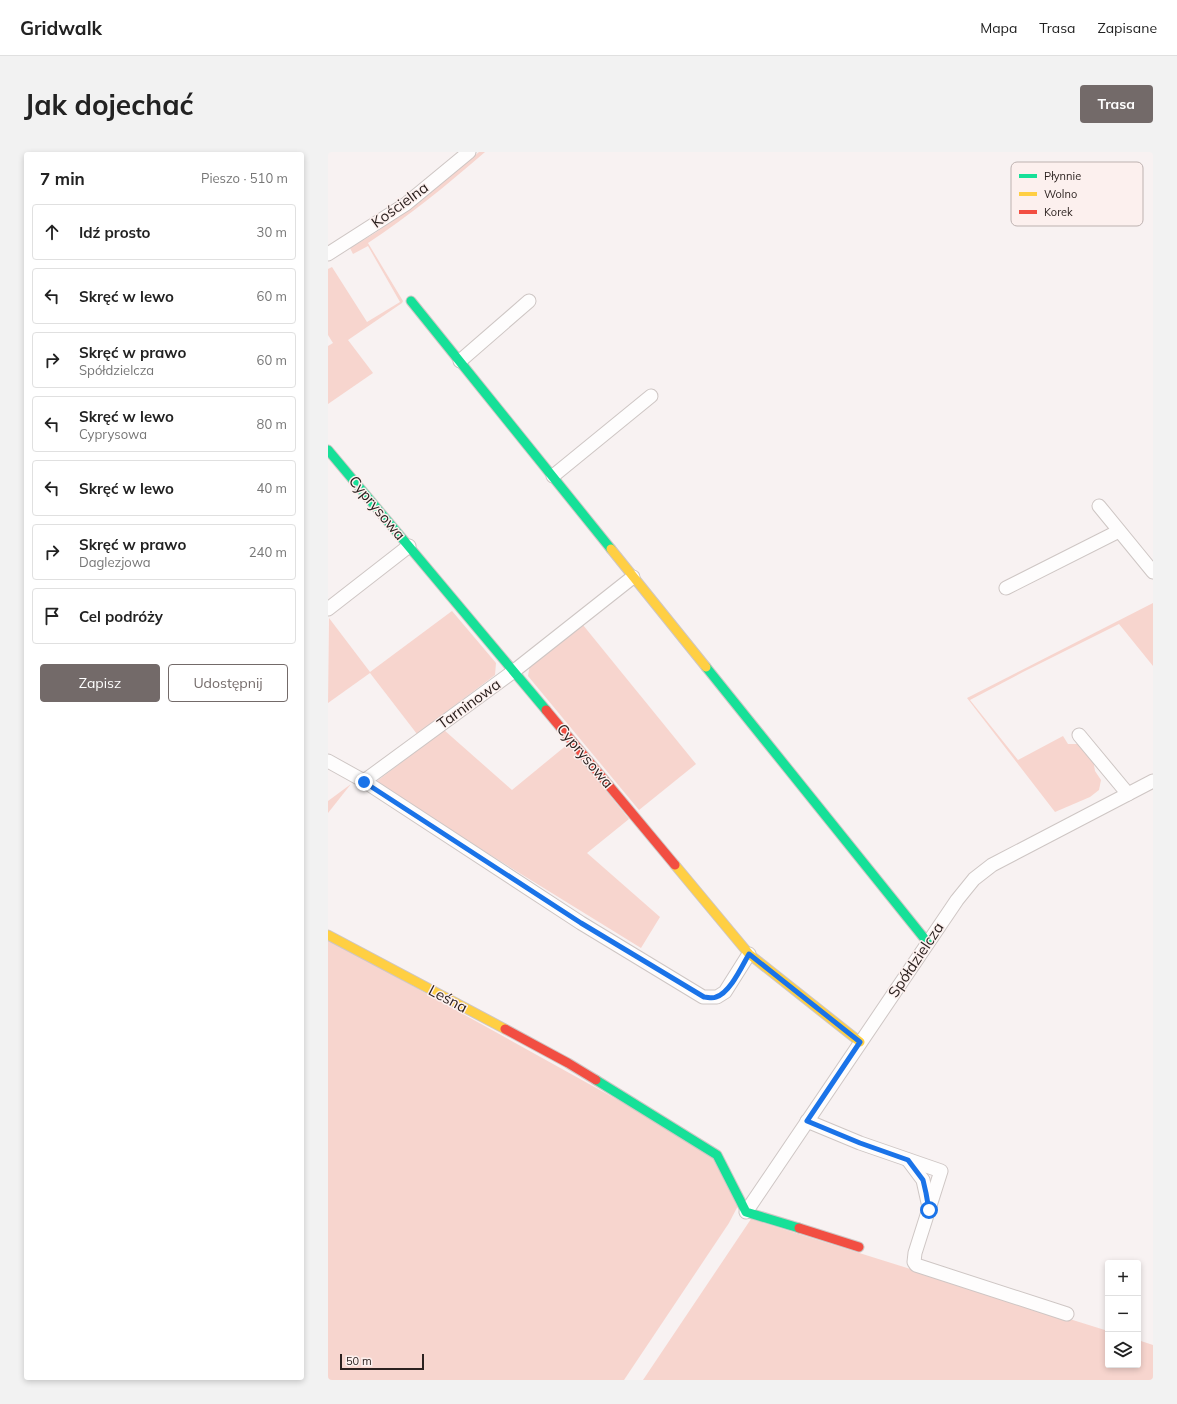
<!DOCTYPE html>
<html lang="pl">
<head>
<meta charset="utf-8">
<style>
	body { margin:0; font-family:Mulish,sans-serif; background:#f2f2f2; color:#222 }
	.controls { position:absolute; right:12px; bottom:12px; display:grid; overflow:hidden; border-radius:4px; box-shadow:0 2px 6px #0003 }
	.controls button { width:36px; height:36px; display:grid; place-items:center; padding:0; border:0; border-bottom:1px solid #e0e0e0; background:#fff; color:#222; font:20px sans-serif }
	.scale { position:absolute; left:12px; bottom:10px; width:84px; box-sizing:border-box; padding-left:4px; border:2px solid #2b211f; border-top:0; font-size:11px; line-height:14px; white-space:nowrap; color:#2b211f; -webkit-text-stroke:3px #fcf0ee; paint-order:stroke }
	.stop { position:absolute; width:12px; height:12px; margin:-9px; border:3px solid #1a73e8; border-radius:50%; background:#fff }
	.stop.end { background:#1a73e8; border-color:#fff; box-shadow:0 1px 4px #0008 }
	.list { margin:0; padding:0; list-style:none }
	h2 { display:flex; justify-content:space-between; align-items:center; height:52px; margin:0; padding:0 16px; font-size:17px }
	h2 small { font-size:13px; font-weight:400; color:#767676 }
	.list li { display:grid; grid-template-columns:26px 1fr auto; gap:12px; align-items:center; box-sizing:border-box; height:56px; margin:0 8px 8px; padding:0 8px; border:1px solid #e0e0e0; border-radius:4px }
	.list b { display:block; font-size:15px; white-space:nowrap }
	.list p { margin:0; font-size:13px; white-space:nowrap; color:#767676 }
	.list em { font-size:13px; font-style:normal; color:#767676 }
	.actions { display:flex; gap:8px; padding:12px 16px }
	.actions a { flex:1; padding:9px 0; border:1px solid #736a69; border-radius:4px; text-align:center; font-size:14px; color:#736a69 }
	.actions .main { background:#736a69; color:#fff }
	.icon { flex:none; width:22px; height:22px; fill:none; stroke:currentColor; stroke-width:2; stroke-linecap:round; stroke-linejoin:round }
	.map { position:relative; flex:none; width:825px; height:1228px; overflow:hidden; border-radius:4px }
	header { display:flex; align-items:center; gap:24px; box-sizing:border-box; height:56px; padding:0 20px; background:#fff; border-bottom:1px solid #e0e0e0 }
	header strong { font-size:19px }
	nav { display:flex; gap:22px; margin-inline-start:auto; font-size:14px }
	.intro { display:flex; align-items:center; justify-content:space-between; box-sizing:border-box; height:96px; padding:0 24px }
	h1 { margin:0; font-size:28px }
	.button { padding:10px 18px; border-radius:4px; background:#736a69; color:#fff; font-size:14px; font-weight:700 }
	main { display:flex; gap:24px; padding:0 24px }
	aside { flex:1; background:#fff; border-radius:4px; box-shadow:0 2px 6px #0003 }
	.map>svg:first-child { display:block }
	.green { fill:#f7d5ce }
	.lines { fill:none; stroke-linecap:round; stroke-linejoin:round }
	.street-casing { stroke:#cec6c4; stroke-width:15 }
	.fast-casing { stroke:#cec6c4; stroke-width:11 }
	.slow-casing { stroke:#cec6c4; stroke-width:11 }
	.jam-casing { stroke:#cec6c4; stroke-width:11 }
	.street { stroke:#fefdfd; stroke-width:13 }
	.fast { stroke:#16e098; stroke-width:9 }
	.slow { stroke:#ffcf43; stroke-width:9 }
	.jam { stroke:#f24e42; stroke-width:9 }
	.route { stroke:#1a73e8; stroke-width:5 }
	.labels { text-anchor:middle; stroke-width:3; stroke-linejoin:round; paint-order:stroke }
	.street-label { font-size:15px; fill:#2b211f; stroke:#fcf0ee }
	.key { fill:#fcf0ee; stroke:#bdb2b0; stroke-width:1 }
	.key-label { font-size:11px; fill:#2b211f }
</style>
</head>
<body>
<header>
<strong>Gridwalk</strong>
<nav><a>Mapa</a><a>Trasa</a><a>Zapisane</a></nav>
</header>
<div class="intro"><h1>Jak dojechać</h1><a class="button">Trasa</a></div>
<main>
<aside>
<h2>7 min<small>Pieszo · 510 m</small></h2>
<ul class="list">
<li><svg class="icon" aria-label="ahead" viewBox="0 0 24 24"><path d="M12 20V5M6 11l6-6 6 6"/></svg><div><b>Idź prosto</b></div><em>30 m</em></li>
<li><svg class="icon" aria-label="left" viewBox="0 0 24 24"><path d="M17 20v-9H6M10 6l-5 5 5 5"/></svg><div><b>Skręć w lewo</b></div><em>60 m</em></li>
<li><svg class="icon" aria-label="right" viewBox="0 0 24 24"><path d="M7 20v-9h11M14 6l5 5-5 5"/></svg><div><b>Skręć w prawo</b><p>Spółdzielcza</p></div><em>60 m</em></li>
<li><svg class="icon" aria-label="left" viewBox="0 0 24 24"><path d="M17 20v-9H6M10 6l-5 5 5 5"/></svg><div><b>Skręć w lewo</b><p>Cyprysowa</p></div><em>80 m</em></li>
<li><svg class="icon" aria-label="left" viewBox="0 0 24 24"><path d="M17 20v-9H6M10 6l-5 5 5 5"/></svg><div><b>Skręć w lewo</b></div><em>40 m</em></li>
<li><svg class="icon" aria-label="right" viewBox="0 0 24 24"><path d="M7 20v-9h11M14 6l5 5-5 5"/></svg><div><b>Skręć w prawo</b><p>Daglezjowa</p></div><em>240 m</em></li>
<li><svg class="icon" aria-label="arrive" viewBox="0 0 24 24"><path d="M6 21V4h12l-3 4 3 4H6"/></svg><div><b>Cel podróży</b></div></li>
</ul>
<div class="actions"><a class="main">Zapisz</a><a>Udostępnij</a></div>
</aside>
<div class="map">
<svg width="825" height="1228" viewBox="0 0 825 1228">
	<rect width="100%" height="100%" fill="#f8f2f2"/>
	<g class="green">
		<path d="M 151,0 L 157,0 C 119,33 81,64 40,91 L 75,149 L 74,151 L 20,188 L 45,221 L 0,252 L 0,194 L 5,191 L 0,183 L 0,117 L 4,115 L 39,170 L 72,150 L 40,94 L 25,102 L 22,96 L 47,81 L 89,51 Z"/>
		<polygon points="825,451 825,514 791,472 695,520 642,548 690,608 735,584 740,592 752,592 765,607 767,619 773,628 771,638 762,645 727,660 639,546"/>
		<polygon points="124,459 168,511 167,523 89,582 42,521 0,551 1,466 42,520"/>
		<polygon points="255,473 368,612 311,658 200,524 202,512"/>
		<polygon points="116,578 184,638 240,592 301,667 259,701 332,765 313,796 49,633 49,629"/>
		<polygon points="23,632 0,661 0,649"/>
		<polygon points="0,787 389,1003 413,1048 401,1071 296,1228 0,1228"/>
		<polygon points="423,1067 780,1179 780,1213 810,1213 810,1188 825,1193 825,1228 315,1228"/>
	</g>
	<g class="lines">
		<defs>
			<g id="street">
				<polyline points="0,102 78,52 141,0"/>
				<polyline points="132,209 201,149"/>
				<polyline points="225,324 323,244"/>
				<polyline points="771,354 825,420"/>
				<polyline points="678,436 791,379"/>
				<polyline points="0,457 81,394"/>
				<polyline points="751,583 800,642"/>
				<polyline points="0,609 36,629 253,771 375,845 389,845 397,840 421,802"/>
				<polyline points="36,629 186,519 305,425"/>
				<polyline points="479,969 532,991 613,1019 587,1101 586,1110 588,1113 739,1162"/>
				<polyline points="580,1008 595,1028 601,1055"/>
				<polyline points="418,1060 629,748 646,727 664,713 825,629"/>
			</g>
			<g id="fast">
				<polyline points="83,149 283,397"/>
				<polyline points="0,298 218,558"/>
				<polyline points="378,515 600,791"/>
				<polyline points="268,928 389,1003 418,1060 471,1076"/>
			</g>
			<g id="slow">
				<polyline points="283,397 378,515"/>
				<polyline points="347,713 421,802 532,890"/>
				<polyline points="0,783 177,877"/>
			</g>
			<g id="jam">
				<polyline points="218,558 347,713"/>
				<polyline points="177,877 240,911 268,928"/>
				<polyline points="471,1076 531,1095"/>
			</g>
		</defs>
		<use href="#street" class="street-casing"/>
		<use href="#fast" class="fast-casing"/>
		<use href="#slow" class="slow-casing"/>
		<use href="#jam" class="jam-casing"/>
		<use href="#street" class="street"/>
		<use href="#fast" class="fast"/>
		<use href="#slow" class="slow"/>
		<use href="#jam" class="jam"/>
	</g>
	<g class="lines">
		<path class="route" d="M 36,630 L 253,771 L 376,845 C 380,845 384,847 388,845 C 402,841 414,814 421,802 L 532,890 L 479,969 L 532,991 L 580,1008 L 595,1028 L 598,1041 L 601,1058"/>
	</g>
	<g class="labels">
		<g class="street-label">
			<text transform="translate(72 53) rotate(-36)" y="5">Kościelna</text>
			<text transform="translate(49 356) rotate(50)" y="5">Cyprysowa</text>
			<text transform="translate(141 552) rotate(-36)" y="5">Tarninowa</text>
			<text transform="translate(257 604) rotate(50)" y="5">Cyprysowa</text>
			<text transform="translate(588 808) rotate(-56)" y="5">Spółdzielcza</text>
			<text transform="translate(120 847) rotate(28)" y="5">Leśna</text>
		</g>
	</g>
	<rect x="683" y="10" width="132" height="64" rx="6" class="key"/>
	<rect x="691" y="22" width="18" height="4" fill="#16e098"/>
	<rect x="691" y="40" width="18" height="4" fill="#ffcf43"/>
	<rect x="691" y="58" width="18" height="4" fill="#f24e42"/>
	<g class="key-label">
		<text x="716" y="28">Płynnie</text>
		<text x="716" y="46">Wolno</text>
		<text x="716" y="64">Korek</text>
	</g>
</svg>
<div class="controls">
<button>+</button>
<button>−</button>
<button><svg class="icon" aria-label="layers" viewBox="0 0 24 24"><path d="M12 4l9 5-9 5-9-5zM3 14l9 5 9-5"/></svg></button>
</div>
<div class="scale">50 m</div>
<div class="stop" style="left:601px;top:1058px"></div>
<div class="stop end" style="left:36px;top:630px"></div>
</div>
</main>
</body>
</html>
